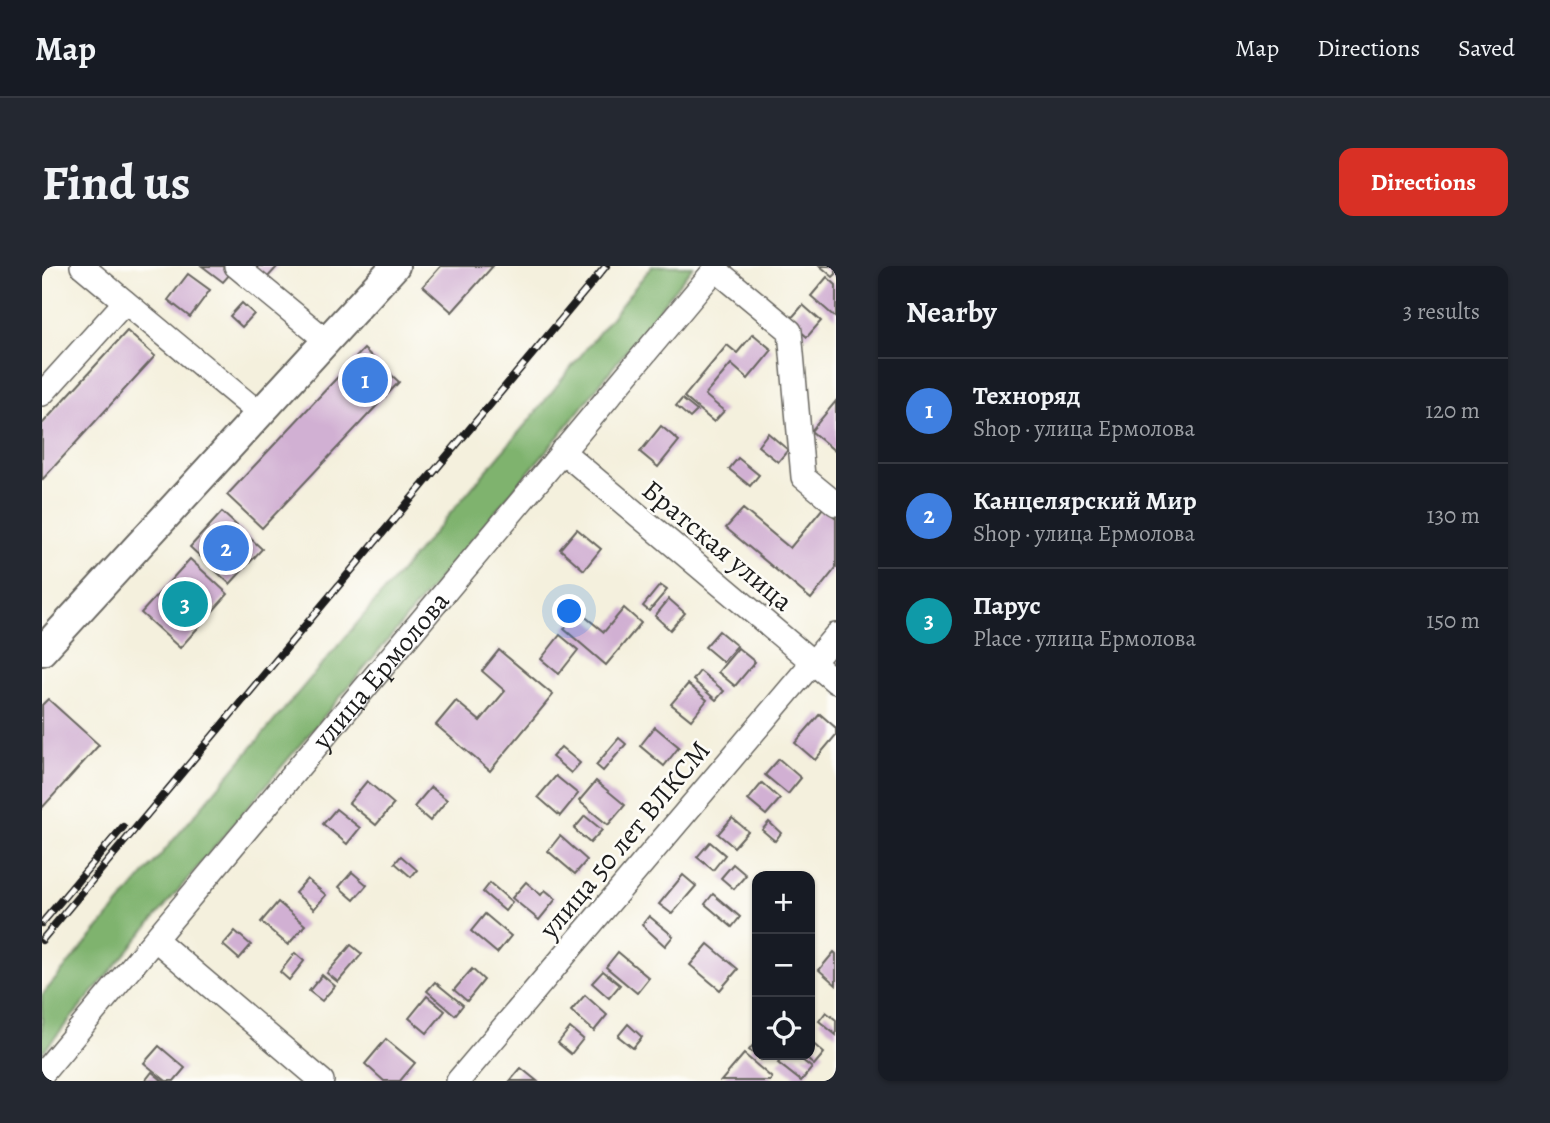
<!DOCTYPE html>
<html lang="en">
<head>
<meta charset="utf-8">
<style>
	body { margin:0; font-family:Alegreya,serif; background:#242831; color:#f1f3f6 }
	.controls { position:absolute; right:21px; bottom:21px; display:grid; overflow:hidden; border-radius:14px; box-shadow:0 2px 5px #0004 }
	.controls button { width:63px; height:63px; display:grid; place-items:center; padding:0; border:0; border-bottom:2px solid #363941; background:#171b24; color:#f1f3f6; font:35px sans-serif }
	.you { position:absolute; left:528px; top:346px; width:24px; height:24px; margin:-18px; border:5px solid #fff; border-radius:50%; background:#1a73e8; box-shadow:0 0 0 10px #1a73e833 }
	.badge { display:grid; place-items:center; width:46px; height:46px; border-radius:50%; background:#d93025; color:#fff; font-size:23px; font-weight:700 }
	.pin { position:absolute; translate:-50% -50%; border:4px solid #fff; box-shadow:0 2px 7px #0006 }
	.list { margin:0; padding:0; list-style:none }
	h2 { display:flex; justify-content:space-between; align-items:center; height:91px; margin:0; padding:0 28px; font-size:30px }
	h2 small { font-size:23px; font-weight:400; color:#9ea1a6 }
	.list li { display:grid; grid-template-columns:46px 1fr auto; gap:21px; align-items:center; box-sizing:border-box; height:105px; padding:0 28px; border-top:2px solid #363941 }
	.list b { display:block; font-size:26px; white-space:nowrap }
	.list p { margin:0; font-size:23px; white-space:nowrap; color:#9ea1a6 }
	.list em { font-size:23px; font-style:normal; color:#9ea1a6 }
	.icon { flex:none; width:38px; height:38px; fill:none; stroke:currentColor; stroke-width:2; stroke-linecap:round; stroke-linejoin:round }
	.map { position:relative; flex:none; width:794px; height:815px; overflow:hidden; border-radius:14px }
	header { display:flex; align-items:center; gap:42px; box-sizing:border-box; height:98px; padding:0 35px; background:#171b24; border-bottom:2px solid #363941 }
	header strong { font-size:33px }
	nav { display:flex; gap:38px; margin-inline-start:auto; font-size:24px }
	.intro { display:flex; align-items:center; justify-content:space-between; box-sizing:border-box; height:168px; padding:0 42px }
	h1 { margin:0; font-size:49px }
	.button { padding:18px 32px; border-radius:14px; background:#d93025; color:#fff; font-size:24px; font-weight:700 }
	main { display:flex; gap:42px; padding:0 42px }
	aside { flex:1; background:#171b24; border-radius:14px; box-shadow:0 2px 5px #0004 }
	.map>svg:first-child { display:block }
	.forest { fill:#7fb36e; stroke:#4e6845; stroke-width:2 }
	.building { fill:#d1b0d3 }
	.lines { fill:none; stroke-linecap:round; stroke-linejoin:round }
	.minor-casing { stroke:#686660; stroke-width:26 }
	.major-casing { stroke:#686660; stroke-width:32 }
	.minor { stroke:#fff; stroke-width:23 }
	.major { stroke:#fff; stroke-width:28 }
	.rail-casing { stroke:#1c1c1c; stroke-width:8 }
	.rail { stroke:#fdfcf7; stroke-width:5; stroke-dasharray:16; stroke-linecap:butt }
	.labels { text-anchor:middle; stroke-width:5; stroke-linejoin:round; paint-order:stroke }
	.street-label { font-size:28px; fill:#1c1c1c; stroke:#fdfcf7 }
</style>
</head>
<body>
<header>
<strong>Map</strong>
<nav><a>Map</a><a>Directions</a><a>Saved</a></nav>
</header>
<div class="intro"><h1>Find us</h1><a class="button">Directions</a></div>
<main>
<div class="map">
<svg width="794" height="815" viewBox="0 0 794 815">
	<rect width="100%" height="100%" fill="#fdfcf7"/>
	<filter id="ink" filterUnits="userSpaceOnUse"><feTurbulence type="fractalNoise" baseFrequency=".0143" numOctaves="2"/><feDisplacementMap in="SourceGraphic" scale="14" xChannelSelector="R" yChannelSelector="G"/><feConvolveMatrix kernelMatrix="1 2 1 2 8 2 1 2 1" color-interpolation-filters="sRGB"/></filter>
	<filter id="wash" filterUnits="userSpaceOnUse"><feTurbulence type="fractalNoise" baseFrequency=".00686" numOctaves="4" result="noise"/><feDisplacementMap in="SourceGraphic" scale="28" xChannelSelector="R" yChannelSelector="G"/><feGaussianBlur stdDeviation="1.57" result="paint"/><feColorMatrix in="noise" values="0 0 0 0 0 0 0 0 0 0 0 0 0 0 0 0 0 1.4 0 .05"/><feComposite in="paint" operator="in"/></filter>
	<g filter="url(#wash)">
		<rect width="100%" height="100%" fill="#f4f0dd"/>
		<polygon class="forest" points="610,0 651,0 520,166 0,787 0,729 489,152"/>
		<g id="blocks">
			<g class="building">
				<polygon points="160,0 180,0 189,7 181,16"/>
				<polygon points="211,0 236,0 224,13"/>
				<polygon points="399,0 451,0 410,46 381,20"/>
				<polygon points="778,0 794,0 794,8 791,11"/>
				<polygon points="146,8 168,24 148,51 126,34"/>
				<polygon points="785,11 794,19 794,52 769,30"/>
				<polygon points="200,37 212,48 200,61 188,50"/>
				<polygon points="761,39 779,55 765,71 747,55"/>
				<polygon points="85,65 113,90 0,214 0,158"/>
				<polygon points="711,68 730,84 706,113 689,98 663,129 682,145 672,156 642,131 685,79 695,87"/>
				<polygon points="322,83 357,116 220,262 185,229"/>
				<polygon points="640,133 655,145 648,152 634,140"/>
				<polygon points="794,135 794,186 769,165"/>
				<polygon points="619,160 637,175 616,201 598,186"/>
				<polygon points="726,167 746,184 736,196 716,180"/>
				<polygon points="696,192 717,209 708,220 687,203"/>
				<polygon points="781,242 794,252 794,302 769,333 684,262 701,243 748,282"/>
				<polygon points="180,246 220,283 188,318 148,281"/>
				<polygon points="535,263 559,283 542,304 518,283"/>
				<polygon points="148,293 186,328 138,382 99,347"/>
				<polygon points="618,319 625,324 607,345 601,340"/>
				<polygon points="627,333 643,347 628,364 613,350"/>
				<polygon points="582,342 599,357 564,399 522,363 536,345 562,366"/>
				<polygon points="677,365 695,380 681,396 663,381"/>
				<polygon points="518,369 536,384 517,408 499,393"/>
				<polygon points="696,382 713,396 693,420 676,406"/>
				<polygon points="457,384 511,429 448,505 394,459 414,435 438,455 463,425 440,405"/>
				<polygon points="658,405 682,425 674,434 651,414"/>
				<polygon points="646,418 665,434 649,454 629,438"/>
				<polygon points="6,433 57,479 0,542 0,439"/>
				<polygon points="778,448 794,462 794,469 773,494 753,477"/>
				<polygon points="613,461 637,481 622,500 598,480"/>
				<polygon points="577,472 584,478 561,505 554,499"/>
				<polygon points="519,481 538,497 529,507 510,491"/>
				<polygon points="737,493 759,512 746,528 723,509"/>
				<polygon points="514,510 536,528 518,550 496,531"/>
				<polygon points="325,515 352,538 334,559 307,537"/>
				<polygon points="554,515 583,539 566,559 537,535"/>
				<polygon points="720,517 738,533 724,549 706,534"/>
				<polygon points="389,521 405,534 388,555 372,541"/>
				<polygon points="294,543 318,562 305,578 281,558"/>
				<polygon points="543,550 560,564 548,577 532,563"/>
				<polygon points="690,552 706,565 692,581 676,568"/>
				<polygon points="727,556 739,567 733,575 720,564"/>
				<polygon points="518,570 545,594 533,608 506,585"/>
				<polygon points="668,576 683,589 671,604 655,591"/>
				<polygon points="359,590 375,604 369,611 353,597"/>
				<polygon points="691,598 704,609 692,623 679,612"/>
				<polygon points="310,606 325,619 312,634 297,621"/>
				<polygon points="641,609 654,620 630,648 617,638"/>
				<polygon points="265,613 284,629 272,643 253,627"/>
				<polygon points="484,616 499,629 503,624 514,633 497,654 470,632"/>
				<polygon points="448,617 470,636 463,645 441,626"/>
				<polygon points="671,628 698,651 690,661 663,638"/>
				<polygon points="236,636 263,659 246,679 219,656"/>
				<polygon points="443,648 469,670 455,687 429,665"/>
				<polygon points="607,650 631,670 623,680 600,659"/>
				<polygon points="193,665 209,679 197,693 181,679"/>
				<polygon points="666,678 696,703 678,724 648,699"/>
				<polygon points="309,679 320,688 296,716 285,707"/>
				<polygon points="576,686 607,712 595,727 564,701"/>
				<polygon points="792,686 794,688 794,719 777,704"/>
				<polygon points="253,687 262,695 247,714 238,706"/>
				<polygon points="430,703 442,714 425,735 412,724"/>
				<polygon points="561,705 578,719 567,732 550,717"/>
				<polygon points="280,709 293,720 280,735 267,725"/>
				<polygon points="393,716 421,739 413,749 385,725"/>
				<polygon points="543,729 565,749 552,765 529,745"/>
				<polygon points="385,730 403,745 385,767 367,752"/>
				<polygon points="784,746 794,754 794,769 777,755"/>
				<polygon points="586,758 600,771 591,782 576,770"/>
				<polygon points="528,762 541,773 529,788 516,777"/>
				<polygon points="344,773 373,797 358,815 342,815 323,798"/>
				<polygon points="715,774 715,789 724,789 719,794 707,784"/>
				<polygon points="768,775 782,787 772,799 760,789 768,789"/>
				<polygon points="117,780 143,802 132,815 124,815 102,797"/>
				<polygon points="702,788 730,812 728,815 679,815"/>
				<polygon points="743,789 754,789 770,802 759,815 736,797"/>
				<polygon points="479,802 495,815 468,815"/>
				<polygon points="110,806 121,815 103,815"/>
			</g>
		</g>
	</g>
	<g filter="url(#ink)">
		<use href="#blocks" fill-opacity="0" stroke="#686660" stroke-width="2"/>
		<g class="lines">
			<defs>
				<g id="minor">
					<polyline points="40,0 218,148"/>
					<polyline points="194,0 285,75"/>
					<polyline points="673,3 748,65 761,211 794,238"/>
					<polyline points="0,128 83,36"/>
					<polyline points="520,185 794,416"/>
					<polyline points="114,674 280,815"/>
					<path id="s1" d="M 0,808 L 676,0"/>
					<polyline points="416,815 794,369"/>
				</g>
				<polyline id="major" points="0,385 353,0"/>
			</defs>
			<use href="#minor" class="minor-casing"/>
			<use href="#major" class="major-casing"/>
			<use href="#minor" class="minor"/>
			<use href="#major" class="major"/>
			<defs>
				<g id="rail">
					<polyline points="0,657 81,561"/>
					<polyline points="0,674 564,0"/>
				</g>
			</defs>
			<use href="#rail" class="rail-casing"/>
			<use href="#rail" class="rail"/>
		</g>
	</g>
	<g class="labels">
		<g class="street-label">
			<text transform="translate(676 279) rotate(40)" y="10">Братская улица</text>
			<text dy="10" stroke="none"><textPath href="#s1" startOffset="527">улица Ермолова</textPath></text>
			<text transform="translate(582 573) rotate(-50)" y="10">улица 50 лет ВЛКСМ</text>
		</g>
	</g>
</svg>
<div class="controls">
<button>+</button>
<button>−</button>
<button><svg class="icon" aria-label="locate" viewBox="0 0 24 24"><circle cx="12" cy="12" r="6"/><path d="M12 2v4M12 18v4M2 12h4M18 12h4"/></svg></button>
</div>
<div class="you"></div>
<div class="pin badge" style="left:323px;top:114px;background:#3f7fe0">1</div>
<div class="pin badge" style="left:184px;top:282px;background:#3f7fe0">2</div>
<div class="pin badge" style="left:143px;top:338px;background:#0f9aa8">3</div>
</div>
<aside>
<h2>Nearby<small>3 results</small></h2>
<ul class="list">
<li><span class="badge" style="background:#3f7fe0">1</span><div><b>Техноряд</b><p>Shop · улица Ермолова</p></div><em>120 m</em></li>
<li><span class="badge" style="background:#3f7fe0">2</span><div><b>Канцелярский Мир</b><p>Shop · улица Ермолова</p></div><em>130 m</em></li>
<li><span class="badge" style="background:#0f9aa8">3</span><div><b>Парус</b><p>Place · улица Ермолова</p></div><em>150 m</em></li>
</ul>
</aside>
</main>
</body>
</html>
